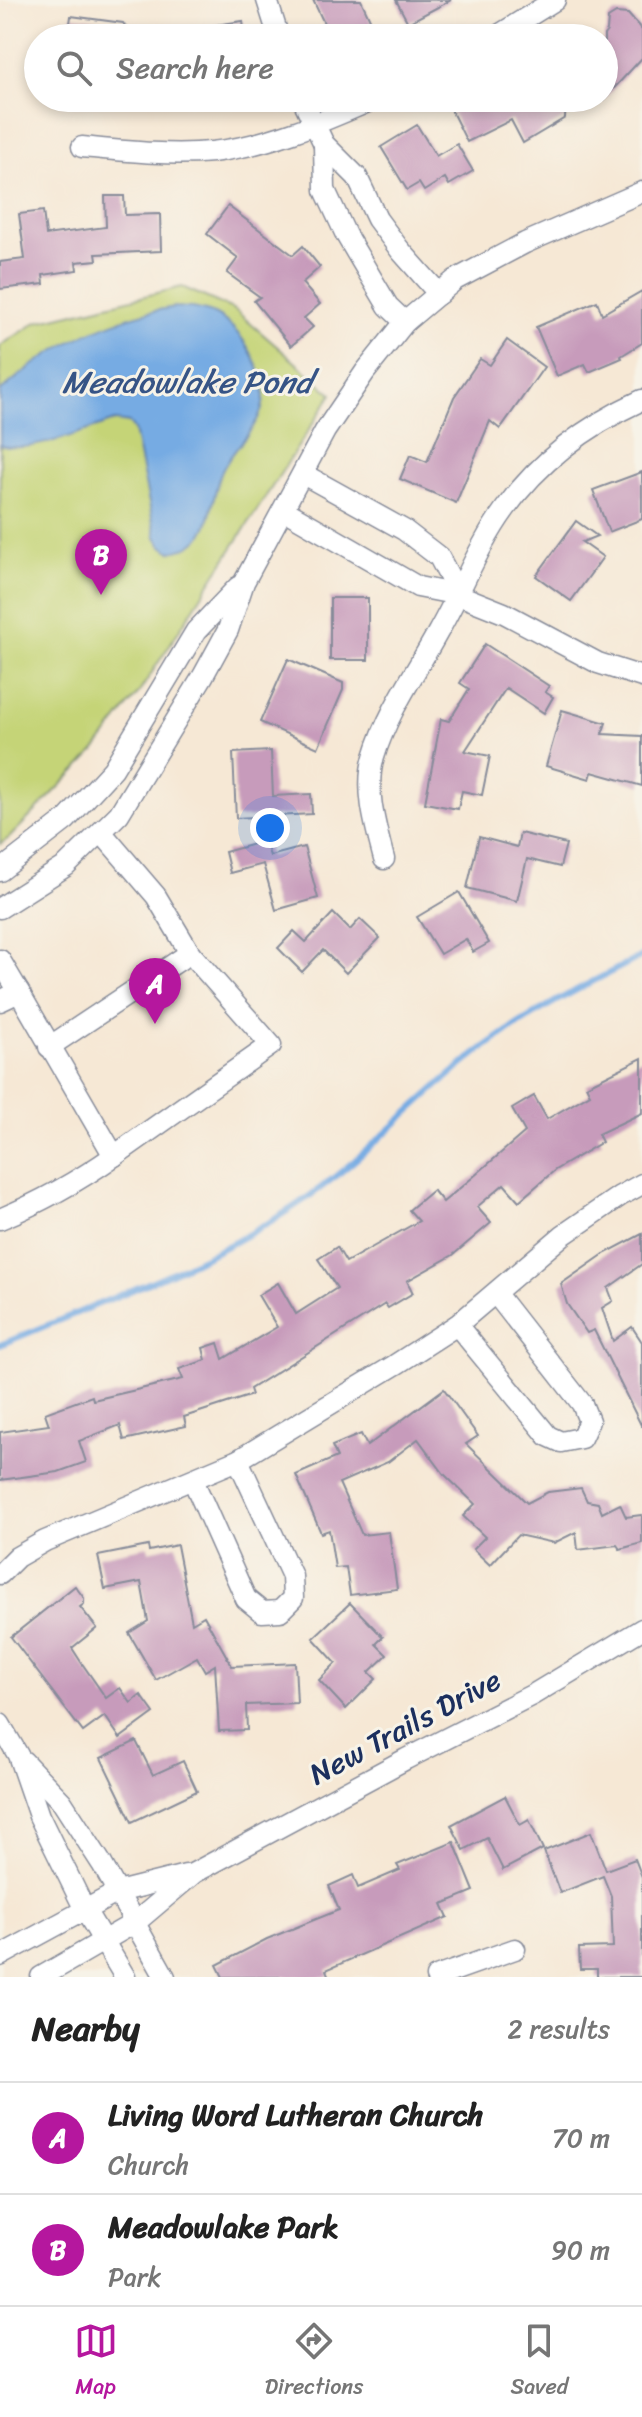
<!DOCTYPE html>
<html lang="en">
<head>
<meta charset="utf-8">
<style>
	body { margin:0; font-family:Sriracha,sans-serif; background:#f6f6f6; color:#222 }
	.you { position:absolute; left:270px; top:828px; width:28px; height:28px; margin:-20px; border:6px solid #fff; border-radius:50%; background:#1a73e8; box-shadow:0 0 0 12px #1a73e833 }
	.badge { display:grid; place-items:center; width:52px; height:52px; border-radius:50%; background:#b5179e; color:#fff; font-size:26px; font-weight:700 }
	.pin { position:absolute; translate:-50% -66px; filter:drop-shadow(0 2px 4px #0008) }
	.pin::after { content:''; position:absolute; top:42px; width:28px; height:24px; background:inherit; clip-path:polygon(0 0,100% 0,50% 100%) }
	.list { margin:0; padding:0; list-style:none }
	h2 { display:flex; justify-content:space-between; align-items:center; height:104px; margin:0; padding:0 32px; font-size:34px }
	h2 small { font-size:26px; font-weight:400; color:#767676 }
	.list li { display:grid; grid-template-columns:52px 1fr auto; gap:24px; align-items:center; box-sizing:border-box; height:112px; padding:0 32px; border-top:2px solid #e0e0e0 }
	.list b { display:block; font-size:30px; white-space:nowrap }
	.list p { margin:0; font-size:26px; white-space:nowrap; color:#767676 }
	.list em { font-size:26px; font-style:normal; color:#767676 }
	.icon { flex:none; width:44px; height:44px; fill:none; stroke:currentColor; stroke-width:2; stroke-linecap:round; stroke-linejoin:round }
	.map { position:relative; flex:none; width:642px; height:1977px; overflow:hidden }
	.search { position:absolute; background:#fff; box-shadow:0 4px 12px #0003; left:24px; right:24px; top:24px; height:88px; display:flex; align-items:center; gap:20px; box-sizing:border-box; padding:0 28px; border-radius:44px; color:#767676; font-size:30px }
	.sheet { height:328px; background:#fff }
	nav { display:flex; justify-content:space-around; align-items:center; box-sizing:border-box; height:112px; border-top:2px solid #e0e0e0; background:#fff; font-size:22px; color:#767676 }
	nav a { display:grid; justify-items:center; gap:4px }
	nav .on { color:#b5179e }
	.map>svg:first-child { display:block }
	.green { fill:#c5d477; stroke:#70826a; stroke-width:2 }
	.water { fill:#76abe3; stroke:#486da0; stroke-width:2 }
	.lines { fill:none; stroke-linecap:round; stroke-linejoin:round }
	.stream { stroke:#76abe3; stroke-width:6 }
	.building { fill:#c79bbb }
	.minor-casing { stroke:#888c9a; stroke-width:23 }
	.minor { stroke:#fff; stroke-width:20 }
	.labels { text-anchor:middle; stroke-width:6; stroke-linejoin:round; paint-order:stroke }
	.street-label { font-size:30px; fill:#1b2f5e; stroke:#f7f3e8 }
	.water-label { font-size:32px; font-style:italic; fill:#365486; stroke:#f7f3e8 }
</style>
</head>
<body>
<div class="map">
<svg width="642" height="1977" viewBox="0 0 642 1977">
	<rect width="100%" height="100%" fill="#f7f3e8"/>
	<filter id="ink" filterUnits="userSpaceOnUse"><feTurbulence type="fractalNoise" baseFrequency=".0125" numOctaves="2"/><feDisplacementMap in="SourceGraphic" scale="16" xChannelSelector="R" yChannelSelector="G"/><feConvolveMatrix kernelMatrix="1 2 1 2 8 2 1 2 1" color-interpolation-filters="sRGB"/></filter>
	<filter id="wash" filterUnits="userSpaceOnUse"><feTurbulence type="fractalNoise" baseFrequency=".006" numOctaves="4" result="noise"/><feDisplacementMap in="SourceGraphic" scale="32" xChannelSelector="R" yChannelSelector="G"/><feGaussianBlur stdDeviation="1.8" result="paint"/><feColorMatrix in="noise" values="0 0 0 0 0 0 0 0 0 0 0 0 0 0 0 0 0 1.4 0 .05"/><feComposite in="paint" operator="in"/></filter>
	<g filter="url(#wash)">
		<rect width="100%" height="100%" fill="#f6e8d5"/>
		<polygon class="green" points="182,287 235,310 332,394 140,691 93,753 9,838 0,844 0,346 37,322"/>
		<path class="water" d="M 175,307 C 189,308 203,308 216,315 C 244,330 271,378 262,409 C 254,433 232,449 222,471 C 207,504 218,544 171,552 L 162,546 L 156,537 L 134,430 L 129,423 L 115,421 C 86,430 28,455 0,445 L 0,392 C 49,347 109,317 175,307 Z"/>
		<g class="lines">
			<path class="stream" d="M 0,1345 C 100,1302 205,1266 295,1206 C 365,1160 419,1096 485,1047 C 534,1010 588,984 642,956"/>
		</g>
		<g id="blocks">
			<g class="building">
				<polygon points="313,0 361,0 373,26 350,38 331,38"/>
				<polygon points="396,0 451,0 408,23"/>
				<polygon points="616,13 628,14 642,30 642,58 604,99 604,35 607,31 608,18"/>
				<polygon points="71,16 123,23 134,38 68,38"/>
				<polygon points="243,21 245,38 196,38 195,28"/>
				<polygon points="474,98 566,98 565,118 523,143 511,120 467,142 451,110"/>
				<polygon points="417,125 436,156 457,144 473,171 449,185 445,178 424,191 419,183 407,190 381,147"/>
				<polygon points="105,196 124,196 125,215 160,214 161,251 96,254 97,260 76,262 77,270 43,275 44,284 0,289 0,262 25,259 19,214 43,211 46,235 106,227"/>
				<polygon points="228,206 293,255 303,246 320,267 302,283 320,304 304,318 313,327 291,346 254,301 260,297 227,273 238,258 207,234"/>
				<polygon points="642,291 642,343 621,356 622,358 589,372 585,364 557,376 536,327 597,301 602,314"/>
				<polygon points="507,340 544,367 500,429 490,421 456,503 400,479 410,455 427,462 454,397 480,359 490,365"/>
				<polygon points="642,472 642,519 609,532 593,490"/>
				<polygon points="576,521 597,536 582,542 603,557 571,601 536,576"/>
				<rect x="330" y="598" width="38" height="62"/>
				<polygon points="485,644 549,686 545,692 553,697 544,713 506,688 465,751 490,756 482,795 462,791 458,809 425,803 441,719 449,721 469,689 460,683"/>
				<polygon points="288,659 343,683 343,690 318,748 260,722"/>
				<polygon points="562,710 606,723 602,734 642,736 642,786 592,772 590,779 546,766"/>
				<polygon points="271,751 273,796 311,794 312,814 236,818 233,753"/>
				<polygon points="520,833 566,844 560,867 527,859 517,901 467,888 479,837 517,847"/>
				<polygon points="265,841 270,856 304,847 318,898 276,910 263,864 230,873 225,852"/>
				<polygon points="459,892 489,943 473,952 466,939 440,954 417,917"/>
				<polygon points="333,913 350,930 360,919 380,938 346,973 323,950 302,972 278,948 294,931 306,942"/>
				<polygon points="642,1058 642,1113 598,1134 602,1142 555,1170 519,1201 504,1184 477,1207 491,1223 453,1255 407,1281 413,1293 388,1308 385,1304 250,1389 252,1395 184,1417 186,1426 124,1440 120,1425 79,1441 86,1462 58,1472 0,1480 0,1432 49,1425 45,1413 92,1396 93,1400 183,1379 179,1369 206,1360 203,1348 218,1343 223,1359 277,1327 258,1295 278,1283 296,1314 337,1288 318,1259 337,1247 346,1262 419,1221 409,1210 433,1190 443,1202 472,1178 525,1132 512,1109 534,1096 547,1119 590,1094 586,1086"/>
				<polygon points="642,1234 642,1264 608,1288 613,1301 602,1308 613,1341 632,1327 642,1342 642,1427 594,1330 587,1333 567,1304 561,1284 604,1254"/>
				<polygon points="444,1389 478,1436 466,1444 527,1503 548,1492 581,1488 587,1501 598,1503 602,1513 620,1504 626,1517 642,1515 642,1543 620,1549 617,1545 578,1550 576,1532 554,1543 518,1535 490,1565 473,1549 485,1537 463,1516 475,1504 444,1474 418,1439 388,1462 339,1483 362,1535 389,1532 397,1589 350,1595 346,1567 335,1568 329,1530 321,1533 296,1475 337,1457 332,1446 361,1434 367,1446"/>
				<polygon points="177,1545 192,1623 204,1616 232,1666 295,1663 297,1703 246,1705 247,1730 219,1731 215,1665 205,1671 197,1657 156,1680 129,1633 148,1621 141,1582 105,1589 98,1556 148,1546 149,1551"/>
				<polygon points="75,1586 84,1598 84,1604 80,1607 97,1628 72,1648 81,1662 106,1698 120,1688 131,1703 141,1695 154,1713 120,1738 105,1716 83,1732 11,1637"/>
				<polygon points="350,1603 383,1637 376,1644 387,1655 369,1672 376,1679 346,1709 319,1680 336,1663 313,1638"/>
				<polygon points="136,1741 153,1775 183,1761 197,1791 132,1822 101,1758"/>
				<polygon points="505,1796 520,1825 529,1820 543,1849 503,1870 487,1838 464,1850 451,1825"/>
				<polygon points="591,1832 606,1870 635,1859 642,1877 642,1977 597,1977 597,1969 580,1969 579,1948 613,1947 611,1896 603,1876 560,1893 544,1851"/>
				<polygon points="454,1842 474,1891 442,1904 448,1917 326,1970 329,1977 223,1977 217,1965 267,1939 339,1910 329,1886 353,1875 358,1888 400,1870 397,1865"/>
			</g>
		</g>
	</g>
	<g filter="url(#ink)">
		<use href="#blocks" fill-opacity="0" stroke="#888c9a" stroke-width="2"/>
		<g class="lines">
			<defs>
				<g id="minor">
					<polyline points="267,0 279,38"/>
					<polyline points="494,38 555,0"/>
					<polyline points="302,98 324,144 357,177 377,219 400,250 439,294"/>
					<polyline points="324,144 325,190 346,235 388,306 405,322"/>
					<path d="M 82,147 C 125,151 169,156 212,152 C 268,146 326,120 377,98"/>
					<polyline points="303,474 404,530 439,557 459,595"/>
					<polyline points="284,510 418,587 459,595 504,613 598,663 642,677"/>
					<path d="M 384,859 C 376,828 364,789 374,757 C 387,713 416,672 438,632 C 461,592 478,546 505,509 C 540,460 588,425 642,400"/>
					<polyline points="0,871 66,820 113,769 196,631 238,587"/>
					<polyline points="0,908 66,866 119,814 203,676 228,630 244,582 325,431 365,372 405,322 455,280 525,243 642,192"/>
					<polyline points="0,960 19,992 0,1001"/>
					<polyline points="19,992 114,1156 271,1045 190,953 156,896 102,833"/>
					<polyline points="49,1047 190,953"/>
					<path d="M 0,1219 C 41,1202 77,1182 114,1156"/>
					<polyline points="457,1325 548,1436 561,1442 581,1438 589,1421 582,1404 496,1294"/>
					<polyline points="193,1480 246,1599 262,1612 280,1611 293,1598 292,1576 238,1460"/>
					<polyline points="0,1574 17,1557 45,1541 238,1460 395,1365 457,1325 563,1235 620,1196 642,1184"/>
					<polyline points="0,1724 18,1755 39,1816 85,1910 125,1977"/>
					<polyline points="23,1761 62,1802 102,1864 165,1977"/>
					<polyline points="0,1956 118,1892 186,1875"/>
					<polyline points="41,1977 136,1922 194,1873 406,1759 534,1694 642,1629"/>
					<polyline points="436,1977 515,1949"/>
				</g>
			</defs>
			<use href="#minor" class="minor-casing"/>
			<use href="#minor" class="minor"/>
		</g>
	</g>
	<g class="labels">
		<g class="street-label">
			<text transform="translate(405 1727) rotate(-28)" y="10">New Trails Drive</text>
		</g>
		<g class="water-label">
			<text x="187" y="393">Meadowlake Pond</text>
		</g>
	</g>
</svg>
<div class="you"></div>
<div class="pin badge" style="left:155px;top:1024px">A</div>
<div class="pin badge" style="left:101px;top:595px">B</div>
<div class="search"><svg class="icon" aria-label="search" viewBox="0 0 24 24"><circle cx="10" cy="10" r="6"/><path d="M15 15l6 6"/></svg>Search here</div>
</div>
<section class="sheet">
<h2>Nearby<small>2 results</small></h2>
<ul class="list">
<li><span class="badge">A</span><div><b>Living Word Lutheran Church</b><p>Church</p></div><em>70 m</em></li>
<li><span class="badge">B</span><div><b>Meadowlake Park</b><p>Park</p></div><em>90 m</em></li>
</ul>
</section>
<nav>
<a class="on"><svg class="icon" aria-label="map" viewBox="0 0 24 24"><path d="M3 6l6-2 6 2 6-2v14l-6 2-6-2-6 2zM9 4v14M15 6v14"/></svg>Map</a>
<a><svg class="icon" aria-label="directions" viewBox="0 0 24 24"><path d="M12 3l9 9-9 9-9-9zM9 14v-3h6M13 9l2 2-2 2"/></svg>Directions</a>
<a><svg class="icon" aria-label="saved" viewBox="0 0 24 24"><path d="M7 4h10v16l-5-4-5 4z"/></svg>Saved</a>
</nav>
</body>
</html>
